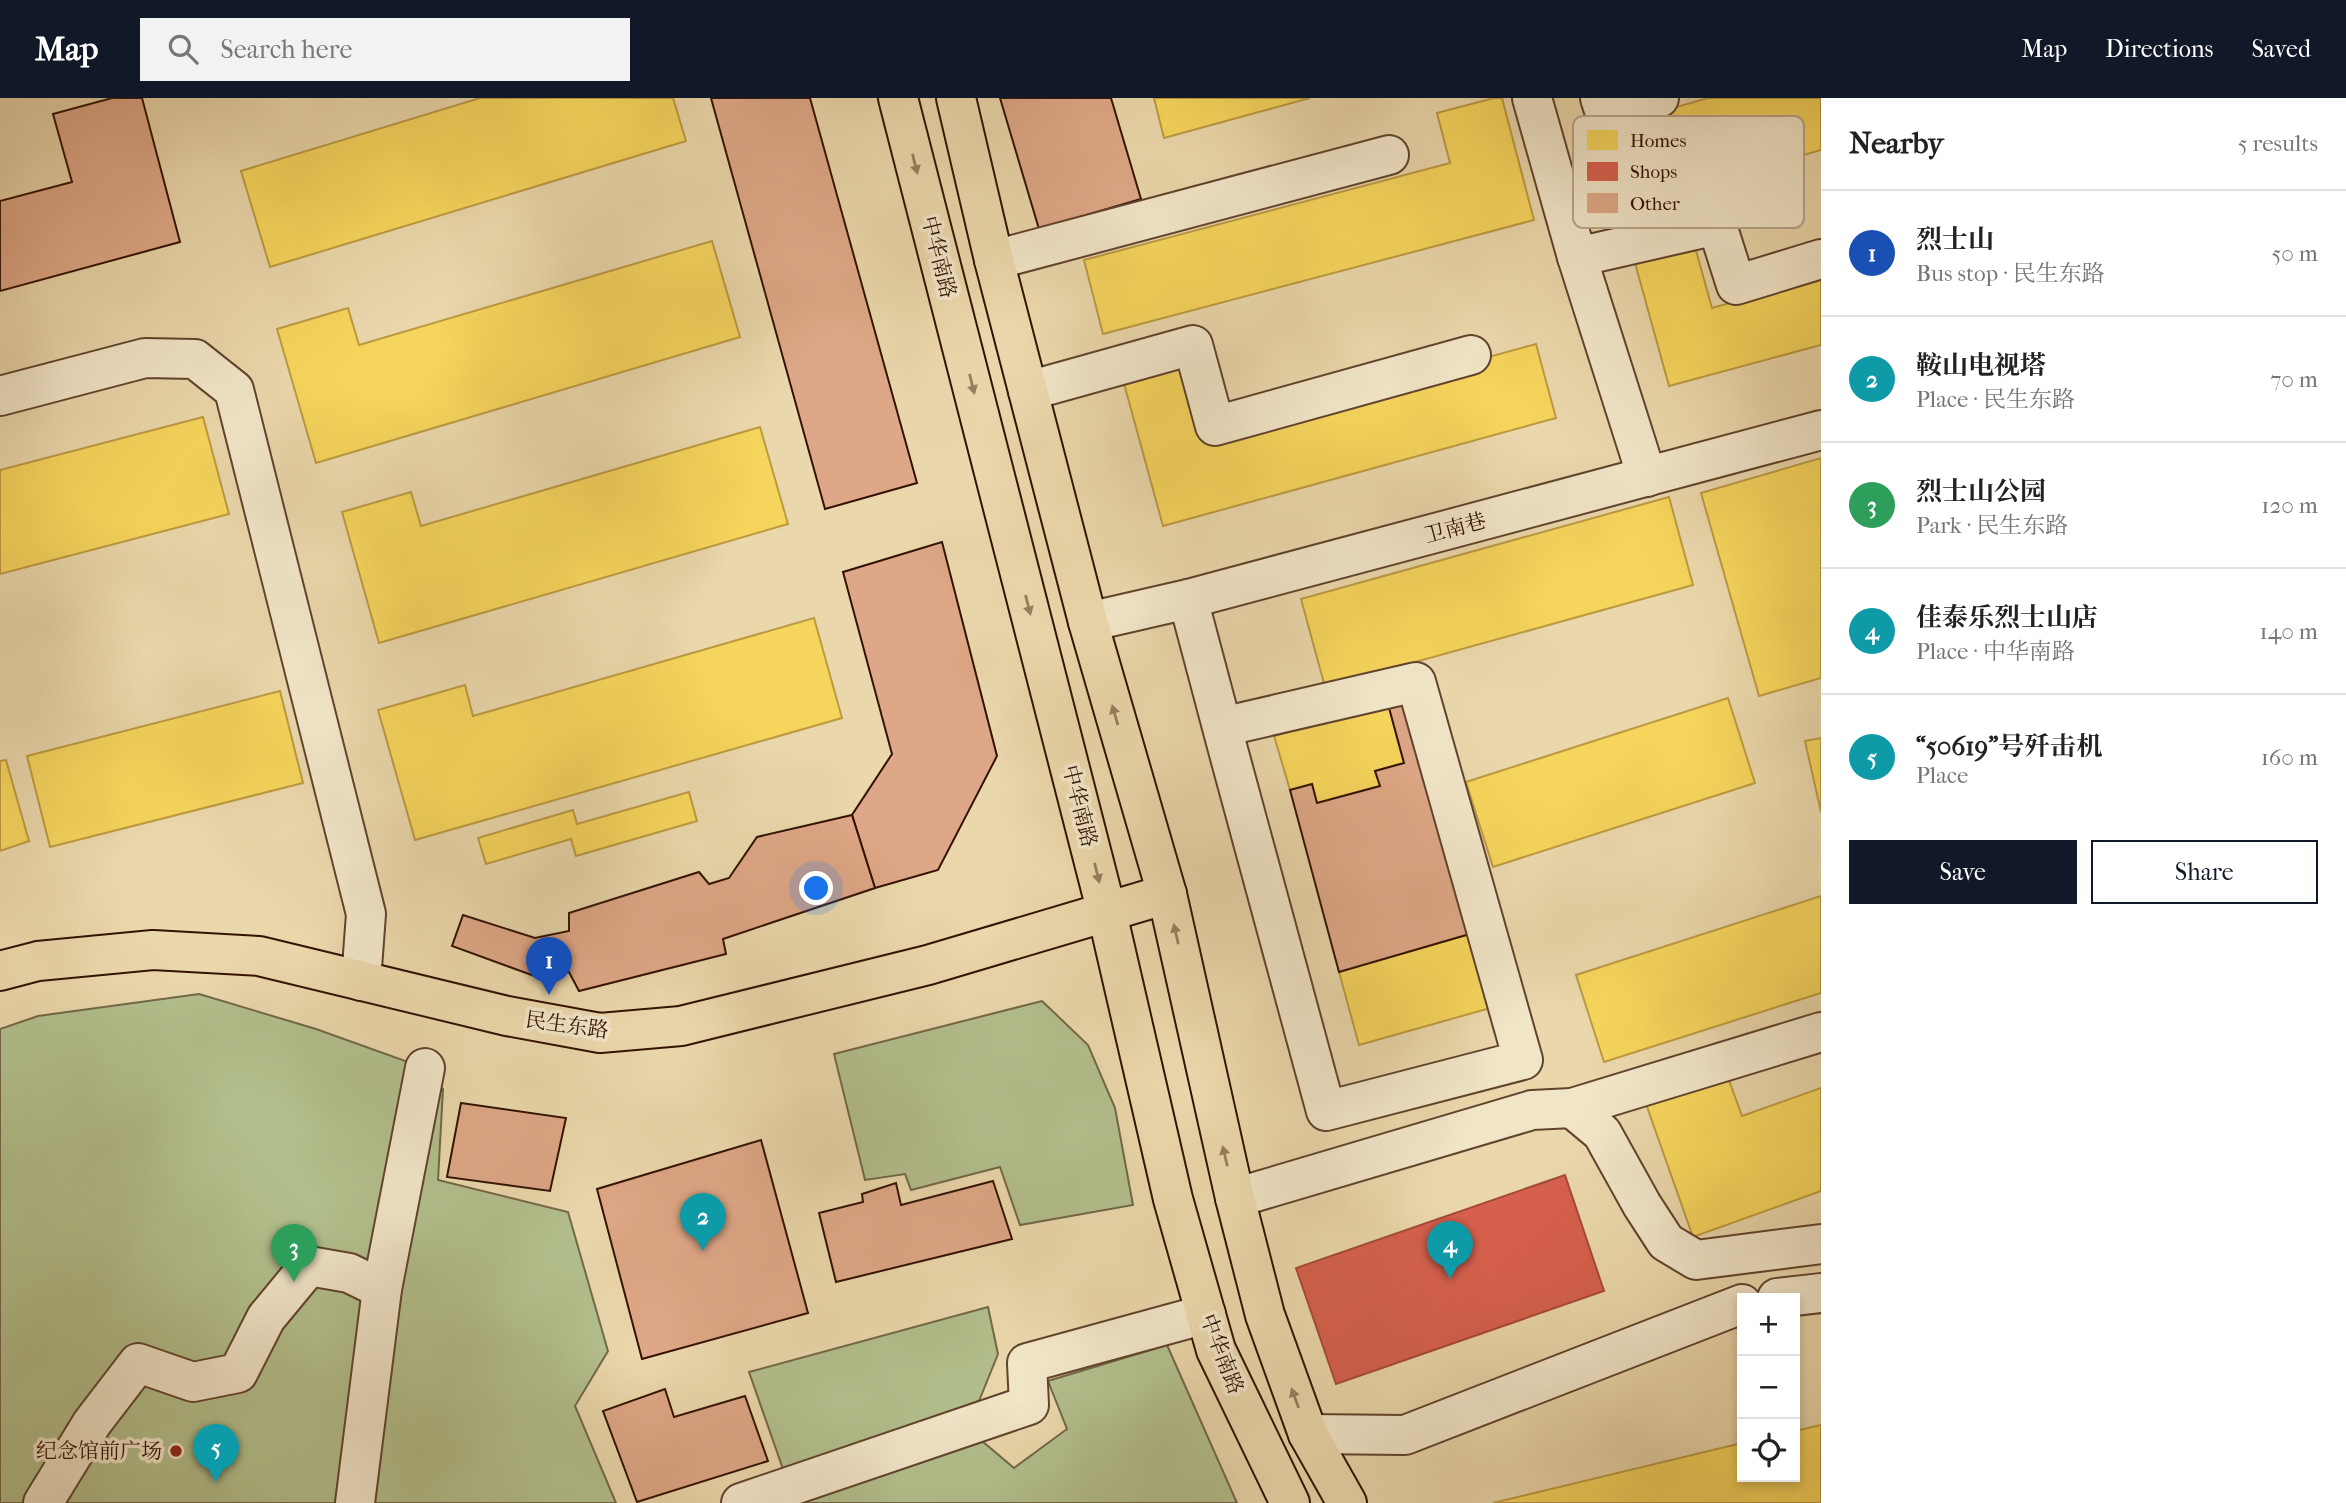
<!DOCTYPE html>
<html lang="en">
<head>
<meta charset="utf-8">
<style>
	body { margin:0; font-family:"IM FELL French Canon","Noto Serif SC",serif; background:#f2f2f2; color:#222 }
	.controls { position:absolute; right:21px; bottom:21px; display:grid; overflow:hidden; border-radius:0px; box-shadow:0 4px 10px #0003 }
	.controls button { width:63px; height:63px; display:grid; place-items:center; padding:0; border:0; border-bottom:2px solid #e0e0e0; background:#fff; color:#222; font:35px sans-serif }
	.you { position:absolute; left:817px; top:791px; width:24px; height:24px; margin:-18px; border:5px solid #fff; border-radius:50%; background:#1a73e8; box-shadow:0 0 0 10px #1a73e833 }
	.badge { display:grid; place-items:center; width:46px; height:46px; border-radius:50%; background:#111827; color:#fff; font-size:23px; font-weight:700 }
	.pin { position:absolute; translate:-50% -58px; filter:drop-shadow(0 2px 4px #0008) }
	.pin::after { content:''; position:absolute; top:37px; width:24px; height:21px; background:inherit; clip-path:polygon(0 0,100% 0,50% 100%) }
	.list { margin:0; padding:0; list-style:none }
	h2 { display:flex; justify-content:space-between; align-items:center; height:91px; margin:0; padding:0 28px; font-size:30px }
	h2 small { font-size:23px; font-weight:400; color:#767676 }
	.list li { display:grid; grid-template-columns:46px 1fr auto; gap:21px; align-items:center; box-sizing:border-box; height:126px; padding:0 28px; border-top:2px solid #e0e0e0 }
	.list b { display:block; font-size:26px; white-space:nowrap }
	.list p { margin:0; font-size:23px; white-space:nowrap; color:#767676 }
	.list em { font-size:23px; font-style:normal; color:#767676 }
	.actions { display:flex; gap:14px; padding:21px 28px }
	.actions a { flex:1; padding:16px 0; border:2px solid #111827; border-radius:0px; text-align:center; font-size:24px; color:#111827 }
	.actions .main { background:#111827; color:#fff }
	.icon { flex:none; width:38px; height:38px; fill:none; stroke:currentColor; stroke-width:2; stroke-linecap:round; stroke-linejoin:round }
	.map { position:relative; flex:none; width:1821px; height:1405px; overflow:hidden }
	header { display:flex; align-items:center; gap:42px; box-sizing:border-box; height:98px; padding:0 35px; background:#111827; color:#fff }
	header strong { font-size:33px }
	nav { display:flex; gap:38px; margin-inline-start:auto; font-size:24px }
	.search { width:490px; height:63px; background:#f2f2f2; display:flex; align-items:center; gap:18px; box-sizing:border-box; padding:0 24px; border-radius:0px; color:#767676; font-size:26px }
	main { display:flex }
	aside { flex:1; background:#fff }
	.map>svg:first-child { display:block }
	.green { fill:#b2bf8c; stroke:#726848; stroke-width:2 }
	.homes { fill:#f6d55c; stroke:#bc9a41; stroke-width:2 }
	.shops { fill:#d6604d; stroke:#a54937; stroke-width:2 }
	.building { fill:#dea787; stroke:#331203; stroke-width:2 }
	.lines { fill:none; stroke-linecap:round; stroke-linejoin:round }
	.minor-casing { stroke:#61432d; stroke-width:42 }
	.major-casing { stroke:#331203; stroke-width:42 }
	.minor { stroke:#f1e5c8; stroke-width:38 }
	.major { stroke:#ead7ab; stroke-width:38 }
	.oneway { fill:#987e5f }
	.poi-dot { fill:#8f2418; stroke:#f1e5c8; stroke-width:2.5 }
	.labels { text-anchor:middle; stroke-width:7; stroke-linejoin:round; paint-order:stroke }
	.street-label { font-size:21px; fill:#331203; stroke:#f1e5c8 }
	.poi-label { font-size:21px; fill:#331203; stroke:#f1e5c8; text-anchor:end }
	.key { fill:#f1e5c8; stroke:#b8a68d; stroke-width:2 }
	.key-label { font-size:19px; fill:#331203 }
</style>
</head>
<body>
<header>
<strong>Map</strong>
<div class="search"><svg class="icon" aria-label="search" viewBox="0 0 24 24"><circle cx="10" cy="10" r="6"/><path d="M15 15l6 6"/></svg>Search here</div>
<nav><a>Map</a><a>Directions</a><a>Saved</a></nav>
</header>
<main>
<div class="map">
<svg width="1821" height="1405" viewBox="0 0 1821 1405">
	<rect width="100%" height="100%" fill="#ead7ab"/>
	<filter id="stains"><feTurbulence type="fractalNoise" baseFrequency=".00286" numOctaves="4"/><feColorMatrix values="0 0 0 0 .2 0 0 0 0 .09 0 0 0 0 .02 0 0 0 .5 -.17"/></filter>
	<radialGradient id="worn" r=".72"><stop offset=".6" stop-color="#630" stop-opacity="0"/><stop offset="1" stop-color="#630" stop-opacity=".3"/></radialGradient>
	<g class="green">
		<polygon points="199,896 316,931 425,970 443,991 438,1082 568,1114 608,1253 575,1308 616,1405 0,1405 0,931 38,918"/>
		<polygon points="1042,903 1088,947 1115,1010 1133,1107 1020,1127 1000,1069 911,1092 905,1076 865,1082 834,956"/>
		<polygon points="988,1209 998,1256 979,1303 784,1374 749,1274"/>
		<polygon points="1167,1247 1237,1405 785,1405 976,1338 1014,1370 1067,1331 1048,1283"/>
	</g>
	<g class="homes">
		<polygon points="480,0 673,0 686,43 270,169 241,73"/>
		<polygon points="1154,0 1310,0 1164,40"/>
		<polygon points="1494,0 1502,0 1534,122 1103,236 1084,162 1450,65 1437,15"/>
		<polygon points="1708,0 1821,0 1821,52 1629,107 1607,29"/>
		<polygon points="712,143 740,239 316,365 277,231 348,210 359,247"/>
		<polygon points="1695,149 1712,210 1821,180 1821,247 1669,288 1635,165"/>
		<polygon points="1536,246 1556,320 1163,428 1123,282 1184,266 1204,337"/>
		<polygon points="203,319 229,416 0,476 0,372"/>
		<polygon points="760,329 788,426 379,545 342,414 411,394 421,428"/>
		<polygon points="1821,360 1821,580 1759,598 1701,395"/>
		<polygon points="1669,399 1693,487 1325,589 1301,501"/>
		<polygon points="814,520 842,620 415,742 378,612 465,587 473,618"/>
		<polygon points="280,593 303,685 50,749 27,658"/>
		<polygon points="1728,600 1755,685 1493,769 1466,684"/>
		<polygon points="1388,606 1404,665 1375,673 1380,688 1317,705 1312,686 1290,692 1274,638"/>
		<polygon points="1821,640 1821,714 1805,643"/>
		<polygon points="6,662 29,743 0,753 0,663"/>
		<polygon points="689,694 697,723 576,758 571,741 486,766 478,740 573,712 577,726"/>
		<polygon points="1821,798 1821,895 1604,964 1576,877"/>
		<polygon points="1480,833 1501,907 1359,947 1339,874"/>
		<polygon points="1726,974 1742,1018 1821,990 1821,1093 1693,1139 1645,1003"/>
		<polygon points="1821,1327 1821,1405 1493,1405 1742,1345 1742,1379 1795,1379 1795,1333"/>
	</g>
	<polygon class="shops" points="1565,1077 1604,1193 1336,1286 1296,1170"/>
	<g class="building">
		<polygon points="112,0 142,0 180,144 0,193 0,103 72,84 53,16"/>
		<polygon points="711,0 810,0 917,385 825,411"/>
		<polygon points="1000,0 1111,0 1141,101 1039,131"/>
		<polygon points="942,444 997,658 938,772 875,790 852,717 892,656 843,474"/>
		<polygon points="1413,599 1480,833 1339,874 1290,692 1312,686 1317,705 1380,688 1375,673 1404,665 1388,606"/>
		<polygon points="852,717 875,790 723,841 726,856 579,893 569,874 537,879 452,848 463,817 535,840 569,833 569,815 699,774 709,786 729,780 757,739"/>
		<polygon points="461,1005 566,1020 550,1093 447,1079"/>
		<polygon points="761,1042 808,1215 642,1261 597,1091"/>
		<polygon points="993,1083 1012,1141 836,1184 819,1115 863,1104 862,1096 896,1085 901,1107"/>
		<polygon points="665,1291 674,1319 745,1298 768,1363 637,1404 603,1313"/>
	</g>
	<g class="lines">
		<defs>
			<g id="minor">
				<polyline points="1532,0 1577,159 1647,379"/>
				<polyline points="1600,0 1606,18 1659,0"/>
				<polyline points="1577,159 1717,127 1736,187 1821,161"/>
				<polyline points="994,162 1389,57"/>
				<polyline points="1028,293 1193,247 1215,328 1471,257"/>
				<polyline points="0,298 145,260 195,261 234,292 366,816 361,883"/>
				<polyline points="1188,501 1222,629 1227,648 1326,1013 1523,962 1416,584 1222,629"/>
				<polyline points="1088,524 1188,501 1821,332"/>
				<polyline points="1572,1010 1821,934"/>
				<polyline points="1235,1100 1532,1012 1572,1010 1602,1035 1642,1107 1666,1144 1696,1162 1821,1146"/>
				<polyline points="1777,1200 1821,1195"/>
				<polyline points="1308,1336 1405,1337 1742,1206"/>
				<polyline points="43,1405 92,1325 138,1265 193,1284 238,1275 266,1220 309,1168 349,1175 382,1191"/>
				<polyline points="355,1405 382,1191 425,970"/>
				<polyline points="741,1405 1029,1307 1027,1265 1206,1216"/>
			</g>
			<g id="major">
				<polyline points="898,0 1107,815 1173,1101 1216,1252 1290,1405"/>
				<polyline points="956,0 994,162 1088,524 1167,796 1235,1100 1265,1217 1308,1336 1347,1405"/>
				<polyline points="0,873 38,863 153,852 259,858 507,918 600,935 681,928 928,867 1167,796"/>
			</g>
		</defs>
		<use href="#minor" class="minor-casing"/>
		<use href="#major" class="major-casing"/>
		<use href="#minor" class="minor"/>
		<use href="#major" class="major"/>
	</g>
	<defs><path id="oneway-solid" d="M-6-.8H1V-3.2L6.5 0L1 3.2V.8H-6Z" transform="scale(1.75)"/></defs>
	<g class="oneway">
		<use href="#oneway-solid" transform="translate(915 66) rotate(76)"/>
		<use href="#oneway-solid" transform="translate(972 286) rotate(76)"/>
		<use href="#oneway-solid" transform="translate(1028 507) rotate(76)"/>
		<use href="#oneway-solid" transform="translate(1115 617) rotate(-106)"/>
		<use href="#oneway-solid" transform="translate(1097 775) rotate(76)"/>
		<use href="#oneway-solid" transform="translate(1176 836) rotate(-103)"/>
		<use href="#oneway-solid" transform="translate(1225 1058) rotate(-103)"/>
		<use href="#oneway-solid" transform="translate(1295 1300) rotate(-110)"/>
	</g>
	<circle class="poi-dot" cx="176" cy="1353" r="7"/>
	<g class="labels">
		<g class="street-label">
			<text transform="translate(939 159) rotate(76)" y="7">中华南路</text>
			<text transform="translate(1455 430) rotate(-15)" y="7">卫南巷</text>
			<text transform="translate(1080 708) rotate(76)" y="7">中华南路</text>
			<text transform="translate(567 927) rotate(8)" y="7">民生东路</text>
			<text transform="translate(1222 1256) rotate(69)" y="7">中华南路</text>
		</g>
		<g class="poi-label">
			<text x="162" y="1360">纪念馆前广场</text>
		</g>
	</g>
	<rect x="1573" y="18" width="231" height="112" rx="10" class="key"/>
	<rect x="1587" y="32" width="31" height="20" fill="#f6d55c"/>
	<rect x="1587" y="64" width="31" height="19" fill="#d6604d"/>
	<rect x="1587" y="95" width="31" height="20" fill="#dea787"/>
	<g class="key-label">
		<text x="1630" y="49">Homes</text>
		<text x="1630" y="80">Shops</text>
		<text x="1630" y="112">Other</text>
	</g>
	<rect width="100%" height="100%" filter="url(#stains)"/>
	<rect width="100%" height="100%" fill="url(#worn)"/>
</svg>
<div class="controls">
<button>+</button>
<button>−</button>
<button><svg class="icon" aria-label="locate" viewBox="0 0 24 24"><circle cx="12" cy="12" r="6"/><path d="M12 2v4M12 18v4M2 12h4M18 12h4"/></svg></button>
</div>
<div class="you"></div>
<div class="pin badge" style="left:549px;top:897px;background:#1a4fb4">1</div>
<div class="pin badge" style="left:703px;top:1153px;background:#0f9aa8">2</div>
<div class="pin badge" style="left:294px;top:1184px;background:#2e9e5b">3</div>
<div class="pin badge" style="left:1450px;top:1181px;background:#0f9aa8">4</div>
<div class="pin badge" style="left:216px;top:1384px;background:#0f9aa8">5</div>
</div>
<aside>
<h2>Nearby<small>5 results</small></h2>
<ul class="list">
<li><span class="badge" style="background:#1a4fb4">1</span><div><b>烈士山</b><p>Bus stop · 民生东路</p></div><em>50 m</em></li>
<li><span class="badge" style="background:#0f9aa8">2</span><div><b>鞍山电视塔</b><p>Place · 民生东路</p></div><em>70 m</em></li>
<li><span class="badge" style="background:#2e9e5b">3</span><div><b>烈士山公园</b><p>Park · 民生东路</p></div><em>120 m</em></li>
<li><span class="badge" style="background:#0f9aa8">4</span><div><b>佳泰乐烈士山店</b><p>Place · 中华南路</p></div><em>140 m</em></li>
<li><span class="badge" style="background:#0f9aa8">5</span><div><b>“50619”号歼击机</b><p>Place</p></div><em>160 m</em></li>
</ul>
<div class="actions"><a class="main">Save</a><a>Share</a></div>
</aside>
</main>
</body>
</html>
